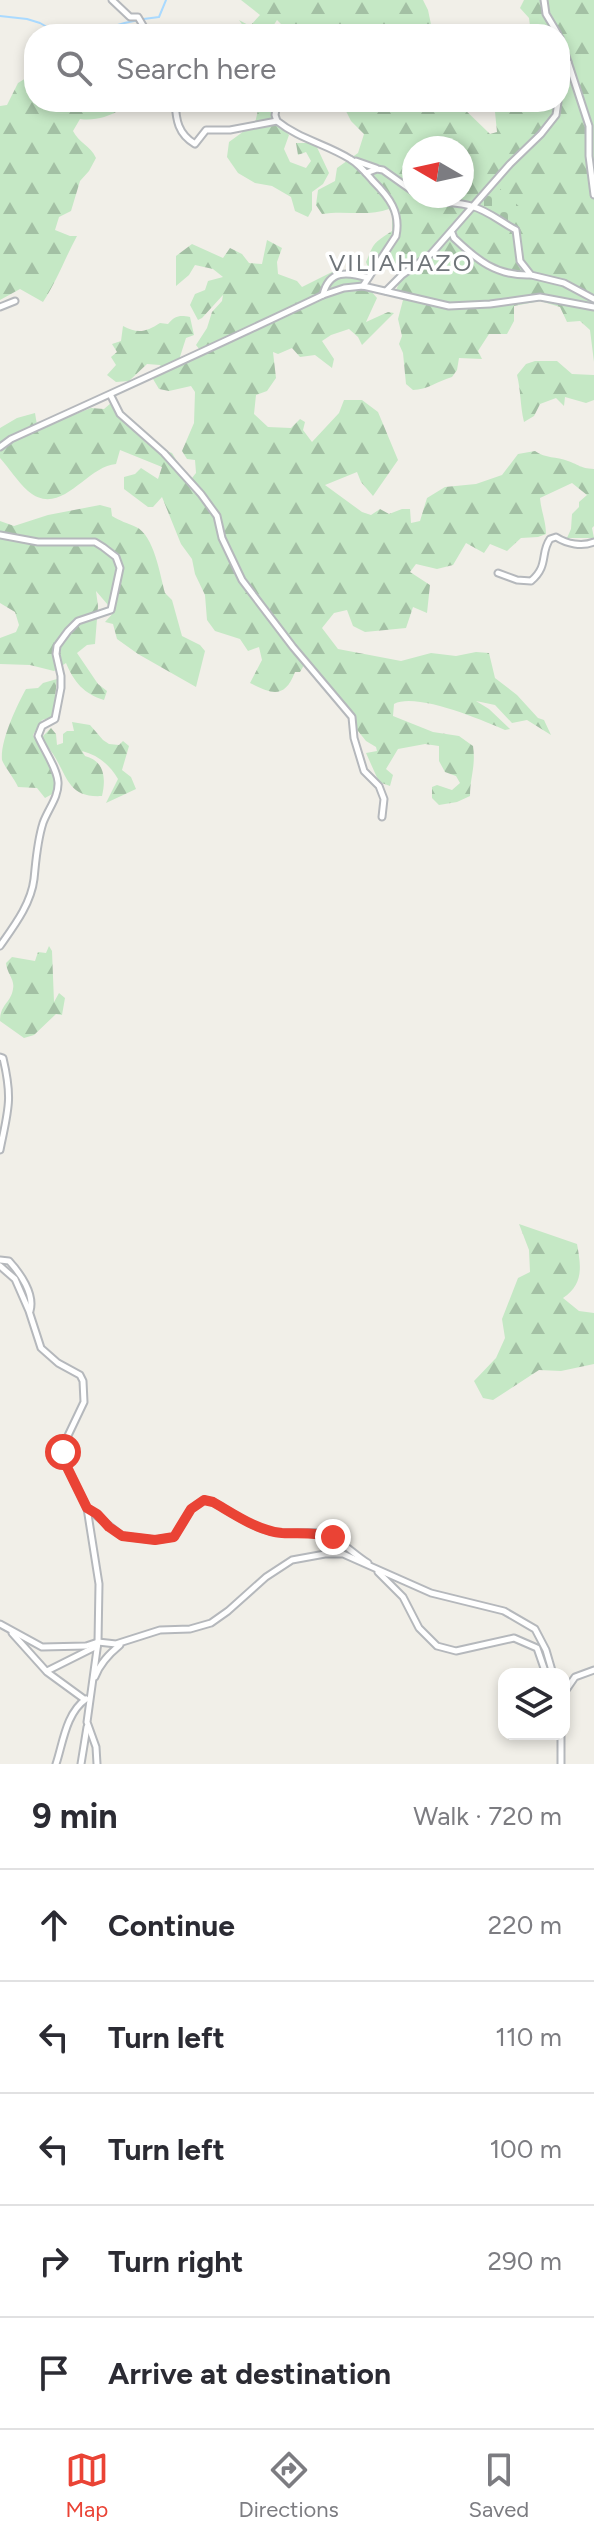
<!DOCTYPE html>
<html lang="en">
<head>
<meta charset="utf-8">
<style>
	body { margin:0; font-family:Figtree,sans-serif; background:#f7f7f7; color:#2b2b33 }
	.controls { position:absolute; right:24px; bottom:24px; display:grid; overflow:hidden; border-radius:16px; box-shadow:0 4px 12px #0003 }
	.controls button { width:72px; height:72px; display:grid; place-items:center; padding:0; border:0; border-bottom:2px solid #e1e1e2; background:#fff; color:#2b2b33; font:40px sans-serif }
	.compass { position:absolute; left:402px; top:136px; width:72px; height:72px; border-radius:50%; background:#fff; box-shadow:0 4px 12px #0003; rotate:279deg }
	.stop { position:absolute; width:24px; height:24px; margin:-18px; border:6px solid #ea4335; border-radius:50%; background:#fff }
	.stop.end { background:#ea4335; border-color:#fff; box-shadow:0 2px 8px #0008 }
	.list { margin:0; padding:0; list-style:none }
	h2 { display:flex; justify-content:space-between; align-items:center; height:104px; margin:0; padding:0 32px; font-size:34px }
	h2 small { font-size:26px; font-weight:400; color:#7c7c81 }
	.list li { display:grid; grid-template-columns:52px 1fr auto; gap:24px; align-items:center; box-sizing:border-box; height:112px; padding:0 32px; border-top:2px solid #e1e1e2 }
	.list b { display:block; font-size:30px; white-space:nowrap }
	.list em { font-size:26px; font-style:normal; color:#7c7c81 }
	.icon { flex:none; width:44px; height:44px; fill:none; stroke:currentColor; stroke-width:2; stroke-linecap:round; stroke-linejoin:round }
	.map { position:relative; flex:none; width:594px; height:1764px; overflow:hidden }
	.search { position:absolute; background:#fff; box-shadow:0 4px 12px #0003; left:24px; right:24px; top:24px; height:88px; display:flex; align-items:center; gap:20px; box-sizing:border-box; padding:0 28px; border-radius:32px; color:#7c7c81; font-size:30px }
	.sheet { height:664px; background:#fff }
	nav { display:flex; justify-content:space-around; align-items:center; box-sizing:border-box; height:112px; border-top:2px solid #e1e1e2; background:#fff; font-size:22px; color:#7c7c81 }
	nav a { display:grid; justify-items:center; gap:4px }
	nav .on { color:#ea4335 }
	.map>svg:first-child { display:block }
	.forest { fill:url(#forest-firs); fill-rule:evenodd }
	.cemetery { fill:url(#cemetery-stones) }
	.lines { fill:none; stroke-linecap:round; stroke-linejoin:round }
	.stream { stroke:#aadaff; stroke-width:2 }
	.minor-casing { stroke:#b5b8bc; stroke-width:9 }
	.minor { stroke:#fff; stroke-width:5 }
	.route { stroke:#ea4335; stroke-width:10 }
	.labels { text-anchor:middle; stroke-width:7; stroke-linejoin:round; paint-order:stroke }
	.quarter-label { font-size:24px; letter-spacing:2px; fill:#70757a; stroke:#fff }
</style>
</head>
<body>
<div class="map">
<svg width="594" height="1764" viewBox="0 0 594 1764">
	<defs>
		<pattern id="forest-firs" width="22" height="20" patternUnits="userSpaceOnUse" patternTransform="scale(2)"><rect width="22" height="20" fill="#c5e8c5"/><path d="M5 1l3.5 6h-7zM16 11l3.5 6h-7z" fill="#a3c0a4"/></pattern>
		<pattern id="cemetery-stones" width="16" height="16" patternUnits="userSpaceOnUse" patternTransform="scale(2)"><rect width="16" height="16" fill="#c5e8c5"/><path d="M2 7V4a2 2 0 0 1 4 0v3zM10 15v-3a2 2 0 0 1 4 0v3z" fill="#a3c0a4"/></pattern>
	</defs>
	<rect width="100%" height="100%" fill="#f1efe8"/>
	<g class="forest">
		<polygon points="241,0 423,0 428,10 433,34 287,34 292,27 281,24 277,20 268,34 249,34 239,20 250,26 260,15"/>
		<path d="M 524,0 L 594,0 L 594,362 L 590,330 L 580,321 L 567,322 L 560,307 L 540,301 L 514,306 L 514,321 L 507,334 L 489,334 L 478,351 L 482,359 L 459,358 L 457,370 L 452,377 C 438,381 427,390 413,390 L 406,384 L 403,353 L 399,344 L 402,336 L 398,319 L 403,300 L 396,290 L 404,273 L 387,254 L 369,276 L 366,273 L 368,267 L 366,262 C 375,241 373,244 392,231 L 392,215 L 389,209 C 368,217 345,210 322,214 L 316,205 L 318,190 L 335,181 L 337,168 L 358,153 L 364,134 L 351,121 L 345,109 L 331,109 L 316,102 L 457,102 L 490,134 L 497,132 L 495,112 L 501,102 L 560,102 L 560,34 L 539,34 L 537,26 L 530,26 L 529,18 L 520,8 ZM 414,148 L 462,148 L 462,196 L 414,196 Z"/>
		<path d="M 34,73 L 34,102 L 47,102 L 49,105 L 61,109 L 73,102 L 120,102 L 120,110 C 107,117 95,121 80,119 L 73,131 C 79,143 90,145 96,158 L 89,171 L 80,181 L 71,211 L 59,217 L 55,230 L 70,236 L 77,236 C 65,258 57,281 43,302 L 20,289 L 0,300 L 0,106 L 7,105 L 18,83 Z"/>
		<polygon points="260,102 276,102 275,119 289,135 284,149 290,162 306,168 311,161 306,152 298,155 296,143 315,143 329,173 323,184 312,192 312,210 308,217 295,211 291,197 272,186 255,183 238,173 227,157 229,142 255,123"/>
		<path d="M 267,240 L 282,248 L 277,262 L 278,274 L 297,281 L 302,287 L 336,270 L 365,278 L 364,283 L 377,298 L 366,322 L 388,312 L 394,313 L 362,345 L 358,337 L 349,329 L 331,335 L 322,341 L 334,359 L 332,368 L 315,355 L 300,357 L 292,348 L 278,354 L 273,352 L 276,378 L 267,391 L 256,395 L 254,414 L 268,427 L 291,428 L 300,419 L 305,422 L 303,430 L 312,442 L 339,413 L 344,400 L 362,400 L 378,412 L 398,460 L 373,496 L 361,482 L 357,472 L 325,485 L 362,512 L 371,515 L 380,509 L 389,514 L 402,509 L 410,509 L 411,523 L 420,521 L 427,498 L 445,487 L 476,484 L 502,475 L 518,454 L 535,451 C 546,459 556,456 568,461 C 580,465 579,468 594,469 L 594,526 L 592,528 L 594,538 L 567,538 L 571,529 L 572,514 L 579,507 L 579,502 L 587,495 L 572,483 L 540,498 C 541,511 546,521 546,534 L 538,537 L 521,538 L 507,551 L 490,544 L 484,553 L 466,543 L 453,565 L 437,569 L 416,564 L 410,572 L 430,585 L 427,613 L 413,607 L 406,628 L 365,632 L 353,626 L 347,610 L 334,613 L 322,628 L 338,649 L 401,661 L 431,653 L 456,656 L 476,652 L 489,653 L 495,678 L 517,695 L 538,718 L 544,720 L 551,735 L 527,720 L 512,723 L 495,705 L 476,701 L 489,709 L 510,729 L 505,730 C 482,720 416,692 394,704 L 393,716 L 433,732 L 459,736 L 473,746 C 476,766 470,777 470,796 L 457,802 L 439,805 L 432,798 L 432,787 L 437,785 L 452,790 L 460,783 L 456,776 L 445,772 L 439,761 L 439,746 L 425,744 L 398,749 L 386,769 L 393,775 L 390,786 L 379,782 L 366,753 L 377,751 L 376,747 L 366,741 L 358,731 L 307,660 L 300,672 L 295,672 C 285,698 273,695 250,683 L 262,660 L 259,647 L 248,651 L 240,639 L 215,631 L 207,620 L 205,595 L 195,574 L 192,559 L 181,544 L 162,497 L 153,507 L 148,507 L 124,489 L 124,477 L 135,474 L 141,468 L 158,479 L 162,467 L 120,450 L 116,464 C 86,466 61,519 28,491 C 17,481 10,469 0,458 L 0,428 L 17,418 L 35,413 L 37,425 L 55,422 L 91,408 L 104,409 L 111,403 L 121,417 L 146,443 L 172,453 L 181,468 L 192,478 L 196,473 L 195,460 L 187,459 L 182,451 L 194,423 L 195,392 L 191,386 L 169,391 L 159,389 L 153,379 L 164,371 L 160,365 L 147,364 L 129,381 L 116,382 L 107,375 L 116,365 L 111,357 L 117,352 L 112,344 L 121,341 L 123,326 C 138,334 146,332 160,323 L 168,324 C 175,316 179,315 190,317 L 194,335 L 186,338 L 178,363 L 203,354 L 196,345 L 207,328 L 212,312 L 222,301 L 223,295 L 202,318 L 198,320 L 190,305 L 195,294 L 205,290 L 208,281 L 223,277 L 213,269 L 195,265 L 189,275 L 176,286 L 176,256 L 192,244 L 223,258 L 230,248 L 242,254 L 249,263 L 262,264 Z"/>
		<path d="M 535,361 L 557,361 L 572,374 L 594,375 L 594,400 L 586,403 L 565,397 L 564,406 L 556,398 L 540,404 L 534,416 L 524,422 C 520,405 521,391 517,375 L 526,364 Z"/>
		<path d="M 100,505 L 111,508 L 112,516 C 120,521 127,523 136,527 C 154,535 160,575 165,593 L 172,600 L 182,636 L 200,645 L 205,651 L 196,687 L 138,654 L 117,639 L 113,624 L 105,622 L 114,612 L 96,591 L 98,606 L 95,644 L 87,645 L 77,653 L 98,684 L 107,691 L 104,700 C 84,694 74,682 66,663 L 54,671 L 30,665 L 0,664 L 0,638 L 16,632 L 19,625 L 15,612 L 0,603 L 0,521 L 14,526 L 48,515 Z"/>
		<path d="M 57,679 L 53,717 L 42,720 L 33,735 L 55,778 L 56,792 L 45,798 L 37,788 L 18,787 C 14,778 4,766 2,760 C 0,741 17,705 26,689 L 38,688 L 43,683 Z"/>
		<path d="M 72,722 L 90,725 L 103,740 L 109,744 L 119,745 L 123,741 L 129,746 L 122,770 L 131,777 L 136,789 L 106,803 L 118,779 C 110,765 98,755 82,751 L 85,756 C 105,761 106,779 102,796 C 68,798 68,777 53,754 C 50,749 44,744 40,739 L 51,728 L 56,734 L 57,745 L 63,743 L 63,734 L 67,731 L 74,731 Z"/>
		<path d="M 49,946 L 52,951 L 54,1002 L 59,993 L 65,998 L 62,1015 L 56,1014 L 34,1035 L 24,1038 L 0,1021 C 0,1004 11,1003 13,989 C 15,979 7,974 6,963 L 12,957 L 35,961 L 38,952 L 46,953 Z"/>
		<path d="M 519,1224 L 577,1244 C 581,1266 584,1284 563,1298 L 579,1311 L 594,1313 L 594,1364 L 561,1371 L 539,1370 L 493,1400 L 483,1398 L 474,1381 L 496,1358 L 505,1338 L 502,1319 L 518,1278 L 530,1272 L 529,1250 Z"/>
	</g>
	<path class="cemetery" d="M 493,186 L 497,186 L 523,210 L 524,216 C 506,233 499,215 483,207 L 482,201 Z"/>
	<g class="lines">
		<g class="stream">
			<polyline points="0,16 27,19 40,23 47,27 65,29 74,34"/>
			<path d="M 91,34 C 114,25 136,19 159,17 L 166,0"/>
		</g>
		<defs>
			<g id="minor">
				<polyline points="112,0 130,17 138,17 148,34"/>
				<polyline points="544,0 546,14 558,34"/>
				<polyline points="560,38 568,62 560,88"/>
				<polyline points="568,62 589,126 589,156 594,195"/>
				<path d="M 175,102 C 176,120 178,134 195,144 L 206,130 L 230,130 L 277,121"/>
				<path d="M 277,102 L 275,115 L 277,121 C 299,139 326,144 350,159 C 359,164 366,173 373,181 C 389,197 401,212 396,236 L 363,286"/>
				<polyline points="356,161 376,168"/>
				<polyline points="366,173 377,169 383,170 414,192"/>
				<path d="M 421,196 C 437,204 453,201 471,206 C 487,210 501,222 516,230 L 520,261 L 531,275 L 564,283 L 594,299"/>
				<path d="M 452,233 L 454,238 C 477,260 496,276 530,275"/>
				<polyline points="386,291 402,275 431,254 510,164 541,134 556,115 558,102"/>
				<path d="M 323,295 C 329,269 348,272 368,278"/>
				<polyline points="0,307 15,301"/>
				<polyline points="111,396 120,414 164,453 201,494 217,516 222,538 242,580 293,647 352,717 354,738 364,771 379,786 384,799 382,817"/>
				<path d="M 0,447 L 11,439 C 115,392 220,344 323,295 L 344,288 L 363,286 L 449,306 L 490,304 L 540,297 L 594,307"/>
				<path d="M 0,535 L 38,542 L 95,542 L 103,547 L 116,557 L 120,568 L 111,610 L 78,621 L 68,631 L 57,646 L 56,654 L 61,676 L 61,688 L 55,719 L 42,726 L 38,736 C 44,750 57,768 58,782 C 59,797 48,809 43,823 C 37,842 36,860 34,879 C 31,904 14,926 0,946"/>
				<path d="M 498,573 L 517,580 L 531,581 C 549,566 540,553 550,539 L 556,537 C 567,544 582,547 594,542"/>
				<path d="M 0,1057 L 3,1058 C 13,1100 8,1110 0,1150"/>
				<path d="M 0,1260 L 9,1261 C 20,1273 35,1294 30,1311"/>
				<polyline points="0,1266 15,1279 29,1311 41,1348 58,1363 80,1375 83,1381 84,1402 64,1444 63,1452 65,1463 87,1508 99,1584 98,1642 87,1722 96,1747 97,1764"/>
				<path d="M 87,1508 L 122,1536 L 155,1540 L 174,1537 L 191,1509 L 204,1500 L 213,1502 C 234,1514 257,1531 281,1533 C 299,1534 315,1529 331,1537 C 344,1543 355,1555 368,1563"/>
				<polyline points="378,1572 403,1597 419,1628 437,1646 456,1651 514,1638 537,1648 546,1674"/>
				<polyline points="0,1624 42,1647 86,1646 98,1642 116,1644 160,1630 190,1629 211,1623 228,1611 266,1577 292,1560 325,1554 343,1554 431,1593 504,1611 535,1629 546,1650 553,1674"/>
				<polyline points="12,1633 47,1672 84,1699"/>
				<polyline points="47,1671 97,1646"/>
				<path d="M 95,1677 C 100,1663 109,1654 120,1645"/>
				<polyline points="564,1693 575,1677 594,1670"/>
				<path d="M 56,1764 C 63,1743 66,1713 86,1699"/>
				<polyline points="81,1764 87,1727"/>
				<polyline points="561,1764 561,1734"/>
			</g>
		</defs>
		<use href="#minor" class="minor-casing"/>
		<use href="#minor" class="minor"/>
	</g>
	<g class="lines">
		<path class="route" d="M 63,1452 L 65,1463 L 87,1508 L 97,1514 L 109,1527 L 122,1536 L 155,1540 L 174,1537 L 191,1509 L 204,1500 L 213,1502 C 234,1514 258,1531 282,1533 C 300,1534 315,1532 333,1537"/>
	</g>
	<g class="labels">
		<g class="quarter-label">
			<text x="401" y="271">VILIAHAZO</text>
		</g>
	</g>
</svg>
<div class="controls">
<button><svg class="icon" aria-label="layers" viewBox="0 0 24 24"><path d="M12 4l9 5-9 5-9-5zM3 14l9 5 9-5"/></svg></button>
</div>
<svg class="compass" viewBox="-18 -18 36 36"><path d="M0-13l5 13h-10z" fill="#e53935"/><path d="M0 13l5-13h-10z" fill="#7c7c81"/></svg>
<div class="stop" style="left:63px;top:1452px"></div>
<div class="stop end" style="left:333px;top:1537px"></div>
<div class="search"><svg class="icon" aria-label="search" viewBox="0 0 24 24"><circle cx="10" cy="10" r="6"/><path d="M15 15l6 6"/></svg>Search here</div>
</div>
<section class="sheet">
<h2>9 min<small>Walk · 720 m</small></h2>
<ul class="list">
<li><svg class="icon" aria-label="ahead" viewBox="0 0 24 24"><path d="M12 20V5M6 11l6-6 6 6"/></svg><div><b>Continue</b></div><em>220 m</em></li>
<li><svg class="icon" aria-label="left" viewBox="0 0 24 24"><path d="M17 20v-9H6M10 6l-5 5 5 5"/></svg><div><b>Turn left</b></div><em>110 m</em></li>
<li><svg class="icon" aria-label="left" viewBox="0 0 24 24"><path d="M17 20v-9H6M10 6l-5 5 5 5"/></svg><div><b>Turn left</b></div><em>100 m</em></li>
<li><svg class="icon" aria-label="right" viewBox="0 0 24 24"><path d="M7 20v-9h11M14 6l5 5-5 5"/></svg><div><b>Turn right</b></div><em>290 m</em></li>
<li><svg class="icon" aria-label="arrive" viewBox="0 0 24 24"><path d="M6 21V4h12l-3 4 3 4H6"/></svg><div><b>Arrive at destination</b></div></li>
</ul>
</section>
<nav>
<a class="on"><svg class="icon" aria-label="map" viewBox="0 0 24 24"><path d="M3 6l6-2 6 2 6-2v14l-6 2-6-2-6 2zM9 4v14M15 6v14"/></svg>Map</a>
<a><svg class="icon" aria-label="directions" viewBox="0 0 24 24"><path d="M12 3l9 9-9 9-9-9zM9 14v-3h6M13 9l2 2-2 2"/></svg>Directions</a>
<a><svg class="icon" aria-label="saved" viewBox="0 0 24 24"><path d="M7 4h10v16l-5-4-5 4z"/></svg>Saved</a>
</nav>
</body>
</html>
